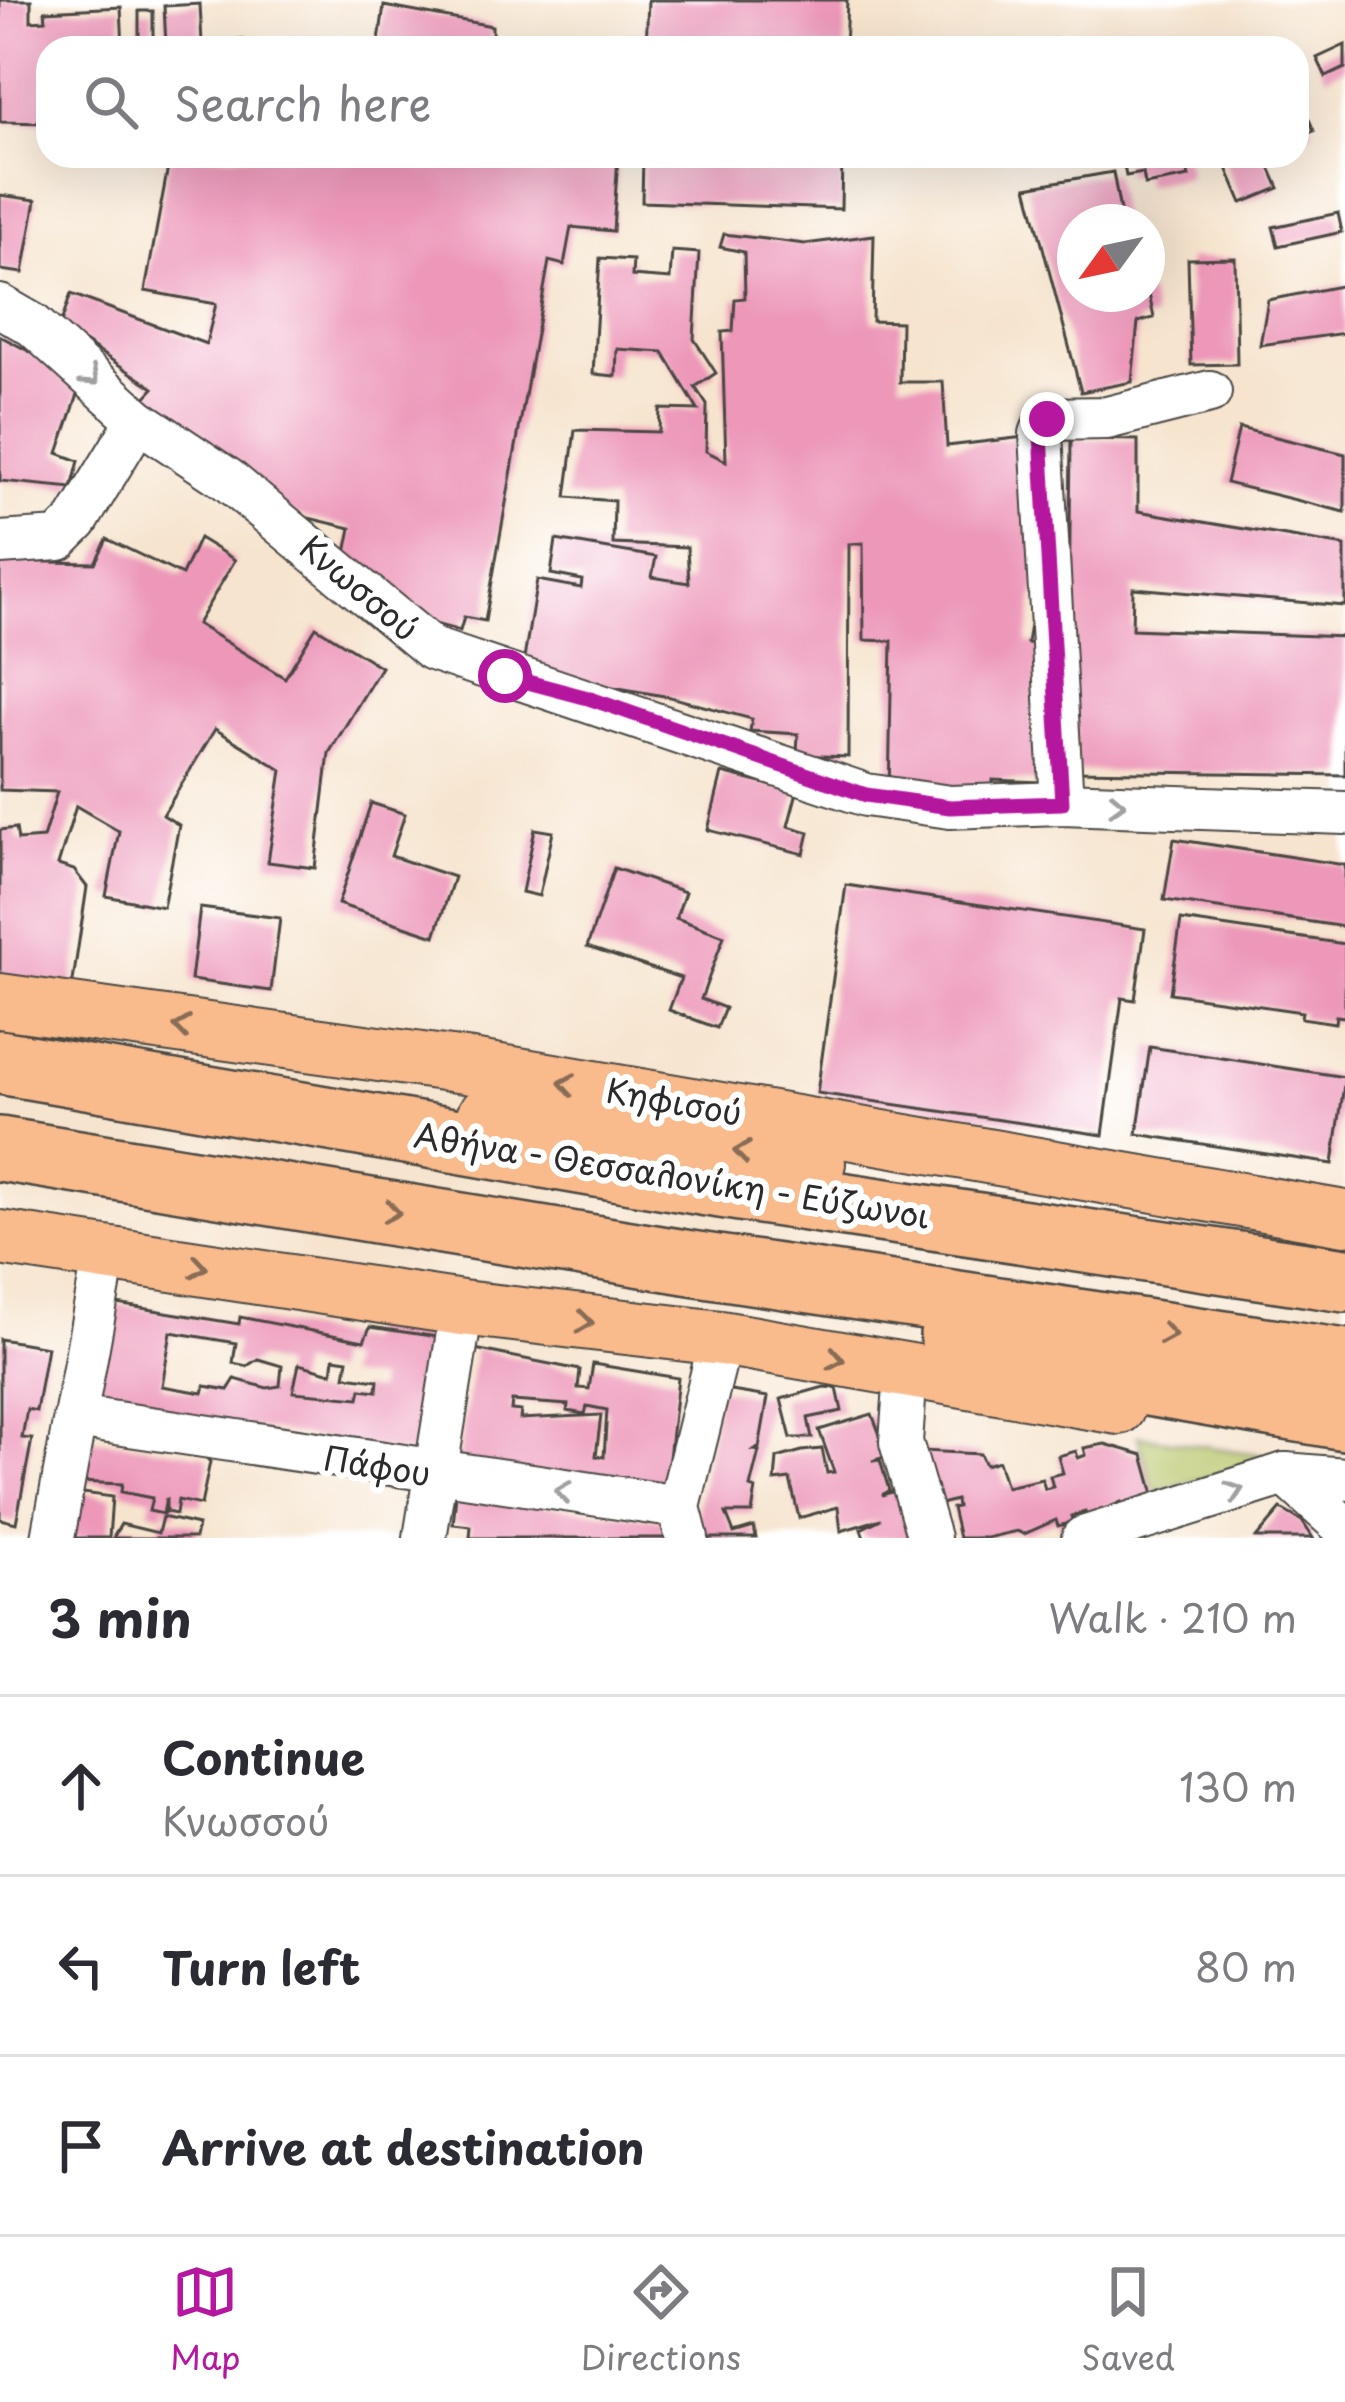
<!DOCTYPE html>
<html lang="en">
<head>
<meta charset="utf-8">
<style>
	body { margin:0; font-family:"Playpen Sans",sans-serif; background:#f2f2f3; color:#2b2b33 }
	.compass { position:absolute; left:1057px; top:204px; width:108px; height:108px; border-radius:50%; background:#fff; box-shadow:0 12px 48px #0002; rotate:237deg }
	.stop { position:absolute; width:36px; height:36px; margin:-27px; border:9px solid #b5179e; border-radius:50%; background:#fff }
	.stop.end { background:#b5179e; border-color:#fff; box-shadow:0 3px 12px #0008 }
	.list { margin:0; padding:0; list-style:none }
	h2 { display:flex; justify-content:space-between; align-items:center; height:156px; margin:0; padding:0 48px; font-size:51px }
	h2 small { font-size:39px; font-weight:400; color:#7c7c81 }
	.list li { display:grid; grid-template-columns:78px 1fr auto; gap:36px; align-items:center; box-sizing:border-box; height:180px; padding:0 48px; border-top:3px solid #e1e1e2 }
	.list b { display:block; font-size:45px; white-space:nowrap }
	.list p { margin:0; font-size:39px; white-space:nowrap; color:#7c7c81 }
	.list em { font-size:39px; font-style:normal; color:#7c7c81 }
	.icon { flex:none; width:66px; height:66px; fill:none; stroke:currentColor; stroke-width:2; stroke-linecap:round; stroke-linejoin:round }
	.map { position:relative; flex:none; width:1345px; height:1538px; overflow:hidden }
	.search { position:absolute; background:#fff; box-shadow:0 12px 48px #0002; left:36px; right:36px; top:36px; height:132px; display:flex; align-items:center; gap:30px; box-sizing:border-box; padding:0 42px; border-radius:36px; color:#7c7c81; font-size:45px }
	.sheet { height:696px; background:#fff }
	nav { display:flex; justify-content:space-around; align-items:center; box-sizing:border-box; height:168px; border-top:3px solid #e1e1e2; background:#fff; font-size:33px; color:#7c7c81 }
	nav a { display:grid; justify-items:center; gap:6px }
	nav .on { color:#b5179e }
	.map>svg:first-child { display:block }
	.green { fill:#b7c568; stroke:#71784a; stroke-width:3 }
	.building { fill:#ed97b9; fill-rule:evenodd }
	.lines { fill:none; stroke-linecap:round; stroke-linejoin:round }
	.minor-casing { stroke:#494743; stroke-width:46 }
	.major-casing { stroke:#494743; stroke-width:58 }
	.highway-casing { stroke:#494743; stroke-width:68 }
	.minor { stroke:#fff; stroke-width:42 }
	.major { stroke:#fabb8c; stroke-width:54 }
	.highway { stroke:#fabb8c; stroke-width:63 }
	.oneway { stroke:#a0a0a0 }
	.oneway2 { stroke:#886c57 }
	.route { stroke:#b5179e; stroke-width:15 }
	.labels { text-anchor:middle; stroke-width:12; stroke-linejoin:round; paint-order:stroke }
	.street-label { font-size:33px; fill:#2b2b2b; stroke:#fff }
</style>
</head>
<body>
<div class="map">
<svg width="1345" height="1538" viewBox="0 0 1345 1538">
	<rect width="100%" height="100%" fill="#fff"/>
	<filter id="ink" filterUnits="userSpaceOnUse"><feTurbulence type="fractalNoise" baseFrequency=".00833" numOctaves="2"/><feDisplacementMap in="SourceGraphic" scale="24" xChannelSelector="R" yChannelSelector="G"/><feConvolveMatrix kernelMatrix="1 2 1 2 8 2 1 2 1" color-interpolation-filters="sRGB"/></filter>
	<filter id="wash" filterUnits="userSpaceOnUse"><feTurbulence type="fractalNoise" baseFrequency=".004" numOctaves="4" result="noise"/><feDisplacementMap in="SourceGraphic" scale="48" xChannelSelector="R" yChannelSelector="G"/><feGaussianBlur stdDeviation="2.7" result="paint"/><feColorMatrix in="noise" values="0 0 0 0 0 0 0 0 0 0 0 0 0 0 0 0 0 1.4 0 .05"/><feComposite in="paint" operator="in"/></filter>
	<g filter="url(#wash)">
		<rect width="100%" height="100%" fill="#f6e4ce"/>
		<polygon class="green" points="1138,1436 1262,1455 1268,1461 1154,1492"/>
		<g id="blocks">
			<g class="building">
				<polygon points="0,0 31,0 31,21 46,20 45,11 121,7 123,48 48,48 48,123 0,122"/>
				<polygon points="648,0 847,0 845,48 646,48"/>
				<polygon points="200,4 202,43 166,45 164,6"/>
				<polygon points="384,6 492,26 492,48 378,48"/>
				<rect x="139" y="11" width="14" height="28"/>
				<polygon points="239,39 272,46 272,48 237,48"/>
				<polygon points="1054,39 1057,48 1026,48 1026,46"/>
				<polygon points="1345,45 1345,68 1326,77 1317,58"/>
				<polygon points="1297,91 1314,131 1297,138"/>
				<polygon points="170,156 618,156 613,231 571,227 564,265 549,261 485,621 464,617 460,631 417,619 344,563 351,528 271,509 141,402 154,388 60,326 71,294 206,344 216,304 145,291"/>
				<polygon points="643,156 842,156 841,209 642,202"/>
				<polygon points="1122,156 1185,156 1189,177 1145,185 1143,173 1126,176"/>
				<polygon points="1222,156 1265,156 1279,188 1242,203"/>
				<polygon points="1113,172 1122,222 1075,222 1075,294 1149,294 1154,318 1138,322 1132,382 1081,392 1027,187"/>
				<polygon points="0,195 36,200 23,273 0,270"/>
				<polygon points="1338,213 1342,232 1278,246 1273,227"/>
				<polygon points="724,234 805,244 874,235 872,321 901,322 900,382 943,382 947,446 1025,437 1037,581 1027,643 1045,644 1043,782 993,780 993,797 889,795 892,641 864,640 863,543 849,544 848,757 797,755 798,734 750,731 752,719 670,697 522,671 537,580 581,588 582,580 551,574 556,540 656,557 652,577 689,583 687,547 613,544 614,501 566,497 575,430 659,432 660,409 698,410 663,352 617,349 616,376 593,374 600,258 633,260 632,276 670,279 672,251 699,253 694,339 716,373 695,387 707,405 706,451 726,461 722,332 733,331 735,299 745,298 744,252 720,247"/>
				<polygon points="1235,258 1237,364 1191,365 1188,259"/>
				<polygon points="1345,285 1345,333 1260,345 1268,300"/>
				<polygon points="0,336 83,380 58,453 79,461 72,488 0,481"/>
				<polygon points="1239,428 1345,454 1345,512 1226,483"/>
				<polygon points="1071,439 1138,440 1138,511 1345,546 1345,606 1133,588 1132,629 1345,637 1345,775 1075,771 1069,626"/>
				<polygon points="199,538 235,560 197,624 285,678 316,627 381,667 329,753 315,868 268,862 282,770 215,729 163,815 179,825 163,907 106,896 119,831 76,806 58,865 74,870 87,887 72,988 0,978 0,830 16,828 18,840 43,838 57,792 0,790 0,561 95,563 107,539 182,575"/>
				<polygon points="722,773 797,792 788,826 809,832 804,854 708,830"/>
				<polygon points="371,803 405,814 391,856 454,877 435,936 338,904"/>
				<polygon points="535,829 553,832 539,896 522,892"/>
				<polygon points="1174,839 1345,865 1345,927 1164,900"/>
				<polygon points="614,868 685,892 676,918 724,936 701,999 725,1008 717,1028 669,1010 681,978 587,947"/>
				<polygon points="846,885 1145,929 1135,1000 1122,998 1103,1135 817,1093"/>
				<polygon points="200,908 280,918 271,991 191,980"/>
				<polygon points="1181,920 1345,944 1345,1017 1336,1016 1335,1023 1301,1018 1302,1012 1170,993"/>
				<polygon points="1150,1047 1345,1077 1333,1164 1137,1134"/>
				<path d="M 111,1303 L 239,1324 L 240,1317 L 364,1341 L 370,1327 L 438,1337 L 422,1455 L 96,1402 ZM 171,1332 L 236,1343 L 233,1363 L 247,1366 L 258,1359 L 282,1366 L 280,1386 L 267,1388 L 235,1379 L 228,1390 L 205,1386 L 203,1393 L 162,1386 ZM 334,1358 L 348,1360 L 345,1376 L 378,1380 L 377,1391 L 361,1389 L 359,1398 L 293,1392 L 299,1364 L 332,1373 Z"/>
				<polygon points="0,1339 47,1347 36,1411 27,1409 22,1438 32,1439 16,1523 0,1519"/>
				<path d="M 475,1349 L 580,1370 L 578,1388 L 589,1389 L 593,1364 L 678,1378 L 665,1494 L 457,1465 ZM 512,1401 L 568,1405 L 567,1411 L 585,1414 L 587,1406 L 607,1410 L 604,1457 L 596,1456 L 601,1415 L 520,1419 L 521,1411 L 511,1410 Z"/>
				<polygon points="824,1387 837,1388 842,1411 808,1418 812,1438 791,1438 781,1399"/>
				<polygon points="719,1389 768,1397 759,1448 754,1450 759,1451 750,1487 756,1489 752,1513 726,1513 734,1533 754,1527 756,1538 703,1538 698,1507"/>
				<polygon points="872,1414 888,1456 872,1461 880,1460 889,1490 882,1495 901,1489 916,1538 864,1538 861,1529 881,1519 841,1531 838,1507 799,1518 790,1479 775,1481 777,1458 802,1451 822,1449 827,1473 834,1472 819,1430"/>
				<polygon points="85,1438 204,1455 210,1462 201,1505 178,1500 176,1514 166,1512 166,1498 163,1514 149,1511 152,1498 121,1492 122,1484 80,1482"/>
				<polygon points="1105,1444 1143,1455 1155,1498 1123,1507 1121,1502 1087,1517 1085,1512 1071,1516 1073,1522 1058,1526 1056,1520 1024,1534 1017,1531 986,1538 959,1538 952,1508 957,1507 956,1500 937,1505 923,1451 980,1454 985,1465 998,1461 1006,1487 1042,1479 1045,1489 1053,1487 1050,1476 1063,1473 1058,1456 1076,1451 1078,1458 1086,1455 1084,1448"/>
				<polygon points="76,1492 112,1497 109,1538 66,1538"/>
				<polygon points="456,1495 661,1519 666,1538 470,1538 471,1526 453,1524"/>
				<polygon points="1281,1509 1302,1521 1313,1538 1256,1538"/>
				<polygon points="162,1517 198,1525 195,1538 113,1538 121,1524 158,1533"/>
			</g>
		</g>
	</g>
	<g filter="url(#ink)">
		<use href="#blocks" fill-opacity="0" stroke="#494743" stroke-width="3"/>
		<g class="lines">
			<defs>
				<g id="minor">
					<polyline points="0,306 33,325 138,420 227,479 432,649 866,795 950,807 1062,803 1345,813"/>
					<polyline points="0,543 59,539 77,521 138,420"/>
					<polyline points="1062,803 1041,434 1047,419 1107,418 1210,392"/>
					<polyline points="906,1372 901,1442 929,1538"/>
					<polyline points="76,1417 679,1507"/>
					<polyline points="1285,1474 1345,1528"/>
					<polyline points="53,1538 105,1253"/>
					<polyline points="425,1538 462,1308"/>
					<polyline points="687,1538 679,1507 721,1338"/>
					<polyline points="1083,1538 1285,1474 1345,1479"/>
				</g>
				<g id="major">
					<polyline points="0,1001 472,1067 1345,1218"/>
					<polyline points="484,1116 818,1163"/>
					<polyline points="0,1238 462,1308 721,1338 1118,1407"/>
				</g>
				<g id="highway">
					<polyline points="0,1062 707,1184 1345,1280"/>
					<polyline points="0,1149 691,1263 1345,1361"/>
					<polyline points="952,1336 1084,1373 1345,1418"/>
				</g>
			</defs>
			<use href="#minor" class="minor-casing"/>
			<use href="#major" class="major-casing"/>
			<use href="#highway" class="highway-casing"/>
			<use href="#minor" class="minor"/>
			<use href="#major" class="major"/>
			<use href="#highway" class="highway"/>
		</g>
		<defs><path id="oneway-chevron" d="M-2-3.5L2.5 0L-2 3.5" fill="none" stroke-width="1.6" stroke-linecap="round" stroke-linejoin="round" transform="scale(3)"/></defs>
		<g class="oneway">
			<use href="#oneway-chevron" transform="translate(91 378) rotate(42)"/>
			<use href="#oneway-chevron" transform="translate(1117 804) rotate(2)"/>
			<use href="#oneway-chevron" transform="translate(1235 1491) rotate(-19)"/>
			<use href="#oneway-chevron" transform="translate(563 1492) rotate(-172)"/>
		</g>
		<g class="oneway2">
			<use href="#oneway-chevron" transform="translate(182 1027) rotate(-172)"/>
			<use href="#oneway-chevron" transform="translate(567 1084) rotate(-170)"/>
			<use href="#oneway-chevron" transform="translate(742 1152) rotate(-172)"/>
			<use href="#oneway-chevron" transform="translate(392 1212) rotate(10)"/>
			<use href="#oneway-chevron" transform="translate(199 1267) rotate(9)"/>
			<use href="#oneway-chevron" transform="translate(585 1322) rotate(7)"/>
			<use href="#oneway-chevron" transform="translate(1168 1334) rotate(9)"/>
			<use href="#oneway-chevron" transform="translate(836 1359) rotate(11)"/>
		</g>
	</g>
	<g class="lines" filter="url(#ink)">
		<polyline class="route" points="505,676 588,698 866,795 950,807 1062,803 1041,434 1047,419"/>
	</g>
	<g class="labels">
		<g class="street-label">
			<text transform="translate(359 588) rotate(40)" y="12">Κνωσσού</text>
			<text transform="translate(674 1102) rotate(10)" y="12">Κηφισού</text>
			<text transform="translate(672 1176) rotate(9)" y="12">Αθήνα - Θεσσαλονίκη - Εύζωνοι</text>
			<text transform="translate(377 1466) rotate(9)" y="12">Πάφου</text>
		</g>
	</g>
</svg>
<svg class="compass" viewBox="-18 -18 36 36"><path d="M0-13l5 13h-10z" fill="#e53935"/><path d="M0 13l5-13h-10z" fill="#7c7c81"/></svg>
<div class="stop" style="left:505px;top:676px"></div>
<div class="stop end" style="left:1047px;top:419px"></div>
<div class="search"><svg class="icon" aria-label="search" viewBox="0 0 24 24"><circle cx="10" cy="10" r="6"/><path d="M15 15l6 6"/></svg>Search here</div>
</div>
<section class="sheet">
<h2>3 min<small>Walk · 210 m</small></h2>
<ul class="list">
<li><svg class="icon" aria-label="ahead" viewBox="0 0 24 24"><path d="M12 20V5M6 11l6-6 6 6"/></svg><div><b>Continue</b><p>Κνωσσού</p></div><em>130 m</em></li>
<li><svg class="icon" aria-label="left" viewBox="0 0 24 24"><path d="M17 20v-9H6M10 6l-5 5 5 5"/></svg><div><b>Turn left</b></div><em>80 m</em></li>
<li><svg class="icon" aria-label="arrive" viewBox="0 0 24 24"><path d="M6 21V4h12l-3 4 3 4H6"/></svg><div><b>Arrive at destination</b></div></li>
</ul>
</section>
<nav>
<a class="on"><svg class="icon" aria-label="map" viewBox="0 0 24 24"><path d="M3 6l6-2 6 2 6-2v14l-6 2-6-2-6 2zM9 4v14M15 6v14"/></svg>Map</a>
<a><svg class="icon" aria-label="directions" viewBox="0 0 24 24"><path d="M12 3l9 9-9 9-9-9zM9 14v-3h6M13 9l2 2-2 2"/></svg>Directions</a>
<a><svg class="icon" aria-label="saved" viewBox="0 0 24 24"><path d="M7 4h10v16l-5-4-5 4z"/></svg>Saved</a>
</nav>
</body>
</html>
